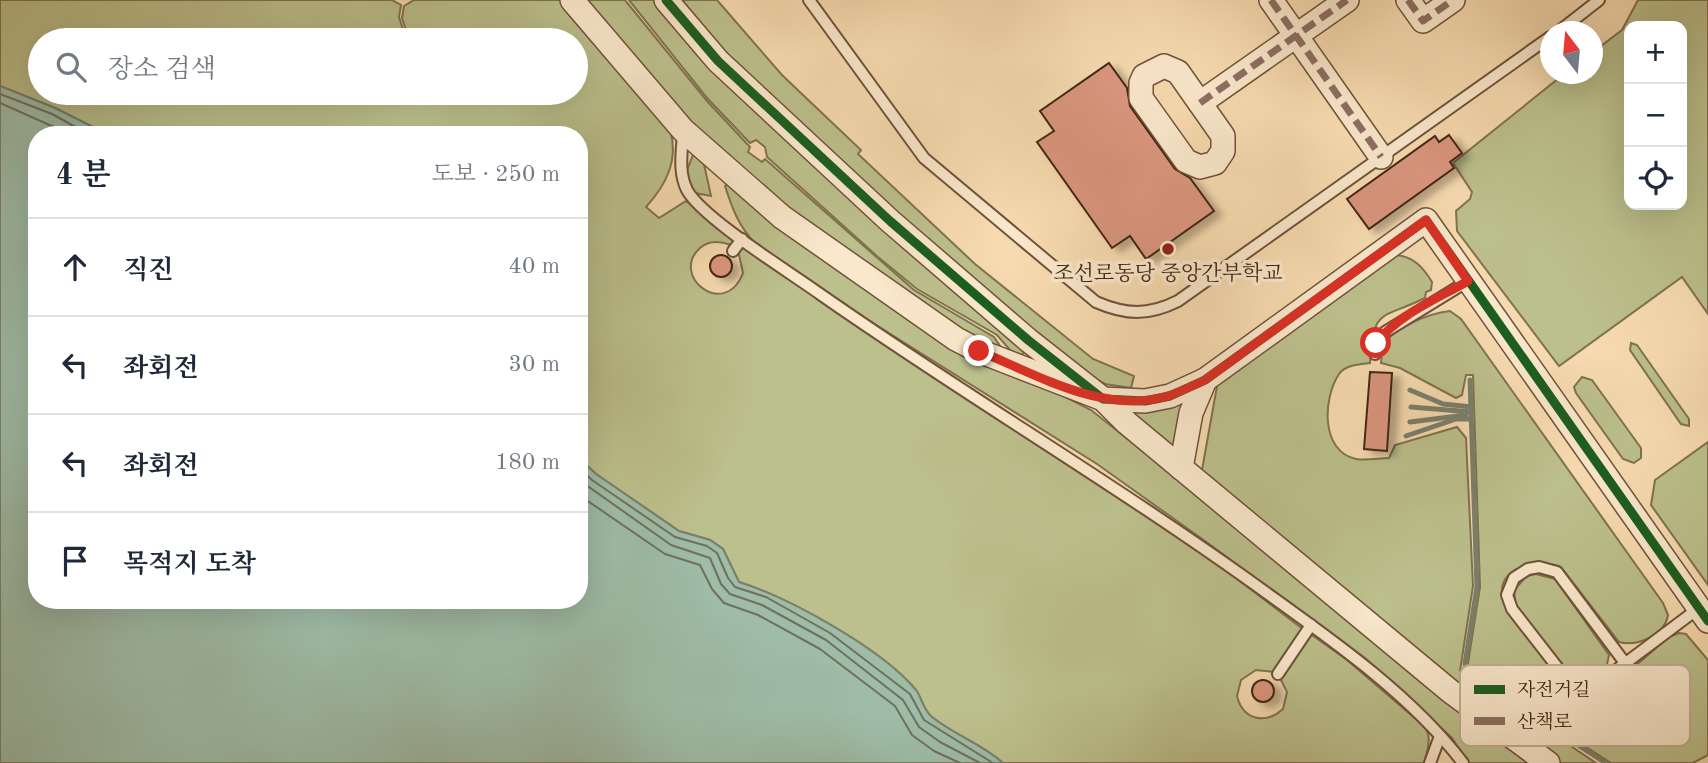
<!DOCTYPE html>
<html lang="ko">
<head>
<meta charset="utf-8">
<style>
	body { margin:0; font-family:"Old Standard TT","Noto Serif KR",serif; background:#f6f6f7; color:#1f2937 }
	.controls { position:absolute; right:21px; top:21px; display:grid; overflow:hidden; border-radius:14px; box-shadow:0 7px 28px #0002 }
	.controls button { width:63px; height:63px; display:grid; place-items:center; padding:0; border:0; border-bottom:2px solid #e0e1e3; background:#fff; color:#1f2937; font:35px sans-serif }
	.compass { position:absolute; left:1540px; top:21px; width:63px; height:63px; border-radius:50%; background:#fff; box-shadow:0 7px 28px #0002; rotate:344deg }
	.stop { position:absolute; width:21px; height:21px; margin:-16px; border:5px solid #d93025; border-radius:50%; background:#fff }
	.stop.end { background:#d93025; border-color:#fff; box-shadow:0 2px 7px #0008 }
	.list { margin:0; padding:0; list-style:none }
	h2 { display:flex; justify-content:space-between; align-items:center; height:91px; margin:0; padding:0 28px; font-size:30px }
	h2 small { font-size:23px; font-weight:400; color:#747a83 }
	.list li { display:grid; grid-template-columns:46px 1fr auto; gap:21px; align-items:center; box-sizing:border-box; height:98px; padding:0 28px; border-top:2px solid #e0e1e3 }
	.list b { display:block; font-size:26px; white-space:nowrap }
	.list em { font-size:23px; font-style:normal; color:#747a83 }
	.icon { flex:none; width:38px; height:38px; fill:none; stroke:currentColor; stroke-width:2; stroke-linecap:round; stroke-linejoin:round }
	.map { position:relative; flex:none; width:1708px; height:763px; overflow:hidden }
	.search { position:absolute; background:#fff; box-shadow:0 7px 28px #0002; left:28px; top:28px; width:560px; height:77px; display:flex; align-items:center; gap:18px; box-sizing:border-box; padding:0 24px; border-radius:38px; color:#747a83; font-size:26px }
	.panel { position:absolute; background:#fff; box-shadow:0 7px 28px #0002; left:28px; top:126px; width:560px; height:483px; border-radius:28px }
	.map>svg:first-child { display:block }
	.green { fill:#bcc08c; stroke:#807250; stroke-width:2; fill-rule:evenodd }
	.water { fill:#9ebca7; stroke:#7a806c; stroke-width:2 }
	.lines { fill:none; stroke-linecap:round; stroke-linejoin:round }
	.shore { stroke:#70705d; stroke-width:2 }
	.stream { stroke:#7a806c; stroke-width:5 }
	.building { fill:#db967f; stroke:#432513; stroke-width:2; filter:url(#shadow) }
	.lane-casing { stroke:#70523a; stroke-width:14 }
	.street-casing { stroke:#70523a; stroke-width:26 }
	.lane { stroke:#fae8cc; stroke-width:10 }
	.street { stroke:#fae8cc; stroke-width:23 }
	.quiet { stroke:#8d6e63; stroke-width:7; stroke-dasharray:14 7; stroke-linecap:butt }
	.cycleway-casing { stroke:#fae8cc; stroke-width:13 }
	.cycleway { stroke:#1b5e20; stroke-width:9 }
	.route { stroke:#d93025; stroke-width:9 }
	.poi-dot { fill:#8f2418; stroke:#fae8cc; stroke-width:2.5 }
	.labels { text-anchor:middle; stroke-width:7; stroke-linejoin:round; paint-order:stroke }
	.poi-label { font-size:21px; fill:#432513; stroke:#fae8cc }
	.key { fill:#fae8cc; stroke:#c3ae94; stroke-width:2 }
	.key-label { font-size:19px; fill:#432513 }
</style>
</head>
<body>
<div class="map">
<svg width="1708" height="763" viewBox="0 0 1708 763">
	<defs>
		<filter id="shadow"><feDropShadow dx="8" dy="4.5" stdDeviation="3.5" flood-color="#0004"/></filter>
	</defs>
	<rect width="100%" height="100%" fill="#f7dbb0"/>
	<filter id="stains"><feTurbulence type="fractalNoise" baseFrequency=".00286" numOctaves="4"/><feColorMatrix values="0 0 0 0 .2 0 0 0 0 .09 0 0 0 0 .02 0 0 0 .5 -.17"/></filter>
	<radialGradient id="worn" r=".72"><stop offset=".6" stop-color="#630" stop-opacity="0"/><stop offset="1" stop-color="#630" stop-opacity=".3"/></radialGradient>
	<g class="green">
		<path d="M 0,0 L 392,0 L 401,5 L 399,17 L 406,40 L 40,40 L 40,93 L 576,93 L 576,40 L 409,40 L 402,18 L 404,6 L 414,0 L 561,0 L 670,130 C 679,160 666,185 646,207 L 659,218 L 686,201 L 735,240 L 731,245 C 720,241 709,240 700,248 C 669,276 725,320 743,273 L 738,250 L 742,245 L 1194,546 L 1304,630 L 1275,672 L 1256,670 L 1241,680 L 1237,696 C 1243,720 1265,725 1283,709 L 1287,692 L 1279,676 L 1309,633 L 1347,660 L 1424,726 C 1433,737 1427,751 1424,763 L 1003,763 C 981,743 954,735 932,717 C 923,710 922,698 916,690 C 882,649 789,598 739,582 L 723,549 L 710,540 L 679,531 L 596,474 L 579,458 L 579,135 L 109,135 L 55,108 L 0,86 Z"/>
		<polygon points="583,0 625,0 707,101 750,147 748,152 762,162 765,159 914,290 994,337 1005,353 934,314 787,212 689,127"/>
		<polygon points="629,0 663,0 1027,350 1020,356 1009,355 1010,350 997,335 917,289 878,257 767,157 765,147 756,140 750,143 708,99"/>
		<polygon points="682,0 717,0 782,75 861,150 858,154 975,264 1093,359 1134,376 1131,388 1105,384 1083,372 960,274 724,51"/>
		<path d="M 1638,0 L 1708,0 L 1708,314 L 1682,277 L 1559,366 L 1457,231 L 1456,211 L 1470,199 L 1472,192 L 1453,163 L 1564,74 L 1592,74 L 1593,52 L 1622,30 ZM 1629,26 L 1682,26 L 1682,205 L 1629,205 Z"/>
		<polygon points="699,153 702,155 711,196 695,193 685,175 693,155"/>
		<path d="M 730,182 L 1038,383 L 1091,410 L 1537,763 L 1468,763 L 1452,738 L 1365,658 L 1205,541 L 1097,464 L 873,323 L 755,243 C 739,227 732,208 725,186 Z"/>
		<path d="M 1395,255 C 1413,256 1423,267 1432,282 L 1431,290 L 1426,292 L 1425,298 C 1378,321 1375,306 1370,363 C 1360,364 1345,365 1339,374 C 1323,398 1320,451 1356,459 C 1366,461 1379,458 1389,458 L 1395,445 L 1457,427 L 1466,438 L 1473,586 L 1460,671 L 1472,684 L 1483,687 L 1596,763 L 1559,763 L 1515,731 L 1204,476 L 1202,470 L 1217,386 L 1222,375 Z"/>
		<path d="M 1450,311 L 1461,319 L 1663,603 L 1668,615 C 1665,635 1637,647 1619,642 L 1561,567 C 1537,557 1491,568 1504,603 C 1508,615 1518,624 1526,634 C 1543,655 1566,696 1600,687 C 1621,682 1651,651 1669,637 L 1679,633 L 1686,634 L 1708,660 L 1708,755 L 1693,763 L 1611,763 L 1469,671 L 1468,663 L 1480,587 L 1473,375 L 1466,375 L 1462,395 L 1456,398 L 1400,368 L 1381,363 L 1383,343 C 1400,326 1426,314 1450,311 Z"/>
		<polygon points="1631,343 1637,345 1689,419 1689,426 1681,424 1630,350"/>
		<polygon points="1582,377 1592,380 1641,448 1641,458 1634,463 1623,459 1576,393 1574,387"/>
		<polygon points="1185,399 1175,443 1172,446 1128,415 1130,409"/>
		<polygon points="1708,442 1708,585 1651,505 1655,480"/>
		<polygon points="1536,574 1555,579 1609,655 1606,669 1589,676 1565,668 1516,607 1514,590 1527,576"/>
	</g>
	<path class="water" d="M 0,86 L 55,108 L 109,135 L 37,135 L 37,600 L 579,600 L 579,458 L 596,474 L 679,531 L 710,540 L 723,549 L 739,582 C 790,598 882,649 916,690 C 922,698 923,710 932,717 C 954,735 981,743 1003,763 L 0,763 Z"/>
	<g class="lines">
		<g class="shore">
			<polyline points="0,94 52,114 90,135"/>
			<polyline points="0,103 72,135"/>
			<polyline points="579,468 592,480 675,537 707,546 717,553 728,578 735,587 766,597 830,633 910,694 924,720 993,763"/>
			<polyline points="579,480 671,545 710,558 721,584 730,594 762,605 826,640 903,700 919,727 940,742 980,763"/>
			<polyline points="579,495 665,554 700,565 712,589 724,603 758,615 820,649 895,706 912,735 934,751 960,763"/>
		</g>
		<g class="stream">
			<polyline points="1470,380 1477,587 1465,664 1469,675 1606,763"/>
			<polyline points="1410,390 1443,404 1472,407"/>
			<polyline points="1411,407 1472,412"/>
			<polyline points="1410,422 1466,415"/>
			<polyline points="1406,436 1456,419 1472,419"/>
		</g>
	</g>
	<g class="building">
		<polygon points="1109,63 1127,88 1130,106 1175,169 1190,178 1214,211 1146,259 1130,236 1112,248 1037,142 1054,131 1040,111"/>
		<polygon points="1449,135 1462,153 1450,162 1454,168 1369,229 1347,199 1435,136 1439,142"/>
		<circle cx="721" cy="266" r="11"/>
		<polygon points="1370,372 1392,373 1387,451 1364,449"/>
		<circle cx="1263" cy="691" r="11"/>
	</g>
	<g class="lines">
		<defs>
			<g id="lane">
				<path d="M 809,0 L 924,158 L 1096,302 C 1126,315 1148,316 1178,301 L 1550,37"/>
				<polyline points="1558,32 1599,0"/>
				<path d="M 683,133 C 682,152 678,172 687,190 C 702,218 791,273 820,294 C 967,397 1122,488 1268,594 C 1335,642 1413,697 1463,763"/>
				<polyline points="733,251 742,239"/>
				<polyline points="1375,354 1376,343 1385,332 1468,281"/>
				<polyline points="1625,663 1557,572 1539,567 1528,569 1514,578 1507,595 1512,609 1561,672 1586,682 1611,674 1699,608"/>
				<polyline points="1278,674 1311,625"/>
				<polyline points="1430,763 1440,736"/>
			</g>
			<g id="street">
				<polyline points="572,0 683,130 782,217 956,339 979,351 1103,399 1127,423 1450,691 1548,763"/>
				<polyline points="666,0 718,61 890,221 1028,340 1103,399 1145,401 1170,396 1205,380 1426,220 1708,621"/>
				<polyline points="1271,0 1381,157"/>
				<polyline points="1408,0 1423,21 1453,0"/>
				<polygon points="1164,66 1178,72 1223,136 1223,151 1215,163 1200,167 1186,161 1141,98 1141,83 1144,76"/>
				<polyline points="1200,103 1347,0"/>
				<polyline points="1181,468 1191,413 1205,380"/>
			</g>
		</defs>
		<use href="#lane" class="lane-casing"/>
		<use href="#street" class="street-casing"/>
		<use href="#lane" class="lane"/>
		<use href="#street" class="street"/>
		<g class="quiet">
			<polyline points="1271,0 1381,157"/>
			<polyline points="1408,0 1423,21 1453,0"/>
			<polyline points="1200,103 1347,0"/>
		</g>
		<defs>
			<polyline id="cycleway" points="666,0 718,61 890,221 1028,340 1103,399 1145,401 1170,396 1205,380 1426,220 1708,621"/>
		</defs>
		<use href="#cycleway" class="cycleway-casing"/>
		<use href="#cycleway" class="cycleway"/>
	</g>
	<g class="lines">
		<path class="route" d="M 979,351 C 1036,374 1107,417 1171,395 C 1182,391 1194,385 1205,380 L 1426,220 L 1468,281 C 1437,299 1399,314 1376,343"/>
	</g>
	<circle class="poi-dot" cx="1168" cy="249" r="7"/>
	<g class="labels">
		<g class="poi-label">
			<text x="1168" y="280">조선로동당 중앙간부학교</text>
		</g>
	</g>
	<rect x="1460" y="665" width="230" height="81" rx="10" class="key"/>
	<rect x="1474" y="685" width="31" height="9" fill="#1b5e20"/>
	<rect x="1474" y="717" width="31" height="8" fill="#8d6e63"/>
	<g class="key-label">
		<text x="1517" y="696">자전거길</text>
		<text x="1517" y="728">산책로</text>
	</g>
	<rect width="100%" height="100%" filter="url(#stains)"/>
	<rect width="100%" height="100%" fill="url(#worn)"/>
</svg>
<div class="controls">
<button>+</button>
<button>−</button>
<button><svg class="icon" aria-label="locate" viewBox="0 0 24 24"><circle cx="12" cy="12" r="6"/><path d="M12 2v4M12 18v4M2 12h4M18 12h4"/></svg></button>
</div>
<svg class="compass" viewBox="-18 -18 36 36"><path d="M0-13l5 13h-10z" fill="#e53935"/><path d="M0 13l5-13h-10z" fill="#747a83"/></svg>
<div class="stop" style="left:1376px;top:343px"></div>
<div class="stop end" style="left:979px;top:351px"></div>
<div class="search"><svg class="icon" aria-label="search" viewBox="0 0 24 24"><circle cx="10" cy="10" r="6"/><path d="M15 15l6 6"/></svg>장소 검색</div>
<section class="panel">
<h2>4 분<small>도보 · 250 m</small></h2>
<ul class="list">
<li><svg class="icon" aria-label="ahead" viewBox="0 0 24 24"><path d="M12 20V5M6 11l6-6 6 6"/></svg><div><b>직진</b></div><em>40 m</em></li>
<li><svg class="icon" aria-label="left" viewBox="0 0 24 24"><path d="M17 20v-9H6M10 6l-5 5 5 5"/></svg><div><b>좌회전</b></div><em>30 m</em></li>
<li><svg class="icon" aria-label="left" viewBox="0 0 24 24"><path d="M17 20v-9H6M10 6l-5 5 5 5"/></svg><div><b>좌회전</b></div><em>180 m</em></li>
<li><svg class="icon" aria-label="arrive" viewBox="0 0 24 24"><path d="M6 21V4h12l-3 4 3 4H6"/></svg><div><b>목적지 도착</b></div></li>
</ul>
</section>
</div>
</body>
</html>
